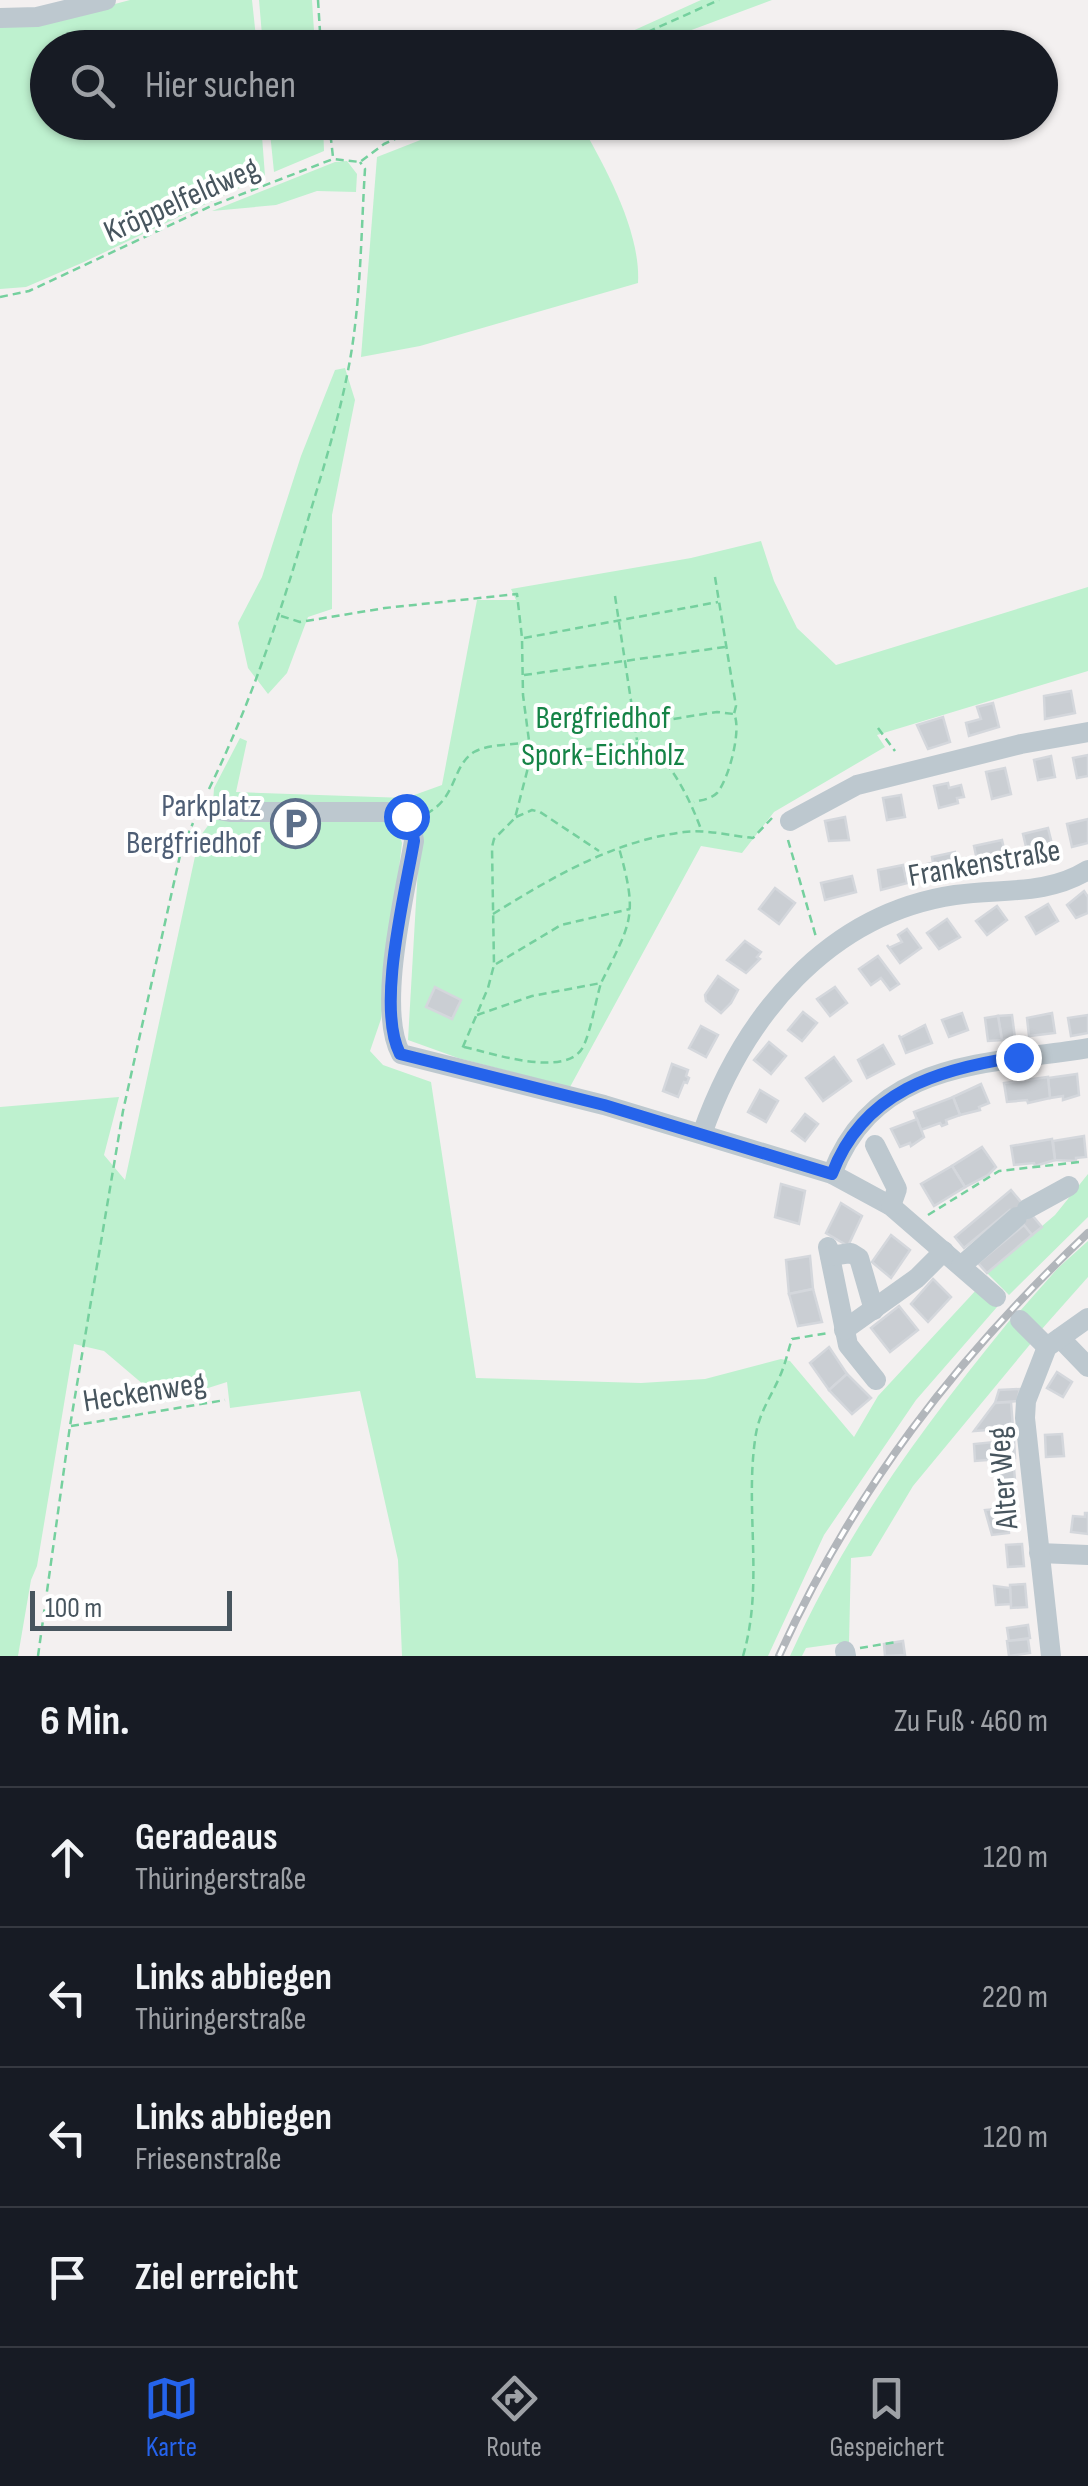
<!DOCTYPE html>
<html lang="de">
<head>
<meta charset="utf-8">
<style>
	body { margin:0; font-family:"Sofia Sans Condensed",sans-serif; background:#242831; color:#f1f3f6 }
	.scale { position:absolute; left:30px; bottom:25px; width:202px; box-sizing:border-box; padding-left:10px; border:5px solid #47555e; border-top:0; font-size:28px; line-height:35px; white-space:nowrap; color:#47555e; -webkit-text-stroke:8px #fff; paint-order:stroke }
	.stop { position:absolute; width:30px; height:30px; margin:-22px; border:8px solid #2563eb; border-radius:50%; background:#fff }
	.stop.end { background:#2563eb; border-color:#fff; box-shadow:0 2px 10px #0008 }
	.list { margin:0; padding:0; list-style:none }
	h2 { display:flex; justify-content:space-between; align-items:center; height:130px; margin:0; padding:0 40px; font-size:42px }
	h2 small { font-size:32px; font-weight:400; color:#9ea1a6 }
	.list li { display:grid; grid-template-columns:65px 1fr auto; gap:30px; align-items:center; box-sizing:border-box; height:140px; padding:0 40px; border-top:2px solid #363941 }
	.list b { display:block; font-size:38px; white-space:nowrap }
	.list p { margin:0; font-size:32px; white-space:nowrap; color:#9ea1a6 }
	.list em { font-size:32px; font-style:normal; color:#9ea1a6 }
	.icon { flex:none; width:55px; height:55px; fill:none; stroke:currentColor; stroke-width:2; stroke-linecap:round; stroke-linejoin:round }
	.map { position:relative; flex:none; width:1088px; height:1656px; overflow:hidden }
	.search { position:absolute; background:#171b24; box-shadow:0 2px 8px #0004; left:30px; right:30px; top:30px; height:110px; display:flex; align-items:center; gap:25px; box-sizing:border-box; padding:0 35px; border-radius:55px; color:#9ea1a6; font-size:38px }
	.sheet { height:690px; background:#171b24 }
	nav { display:flex; justify-content:space-around; align-items:center; box-sizing:border-box; height:140px; border-top:2px solid #363941; background:#171b24; font-size:28px; color:#9ea1a6 }
	nav a { display:grid; justify-items:center; gap:5px }
	nav .on { color:#2563eb }
	.map>svg:first-child { display:block }
	.green { fill:#bef1cf }
	.building { fill:#caced3; stroke:#d4d7dc; stroke-width:2.5 }
	.lines { fill:none; stroke-linecap:round; stroke-linejoin:round }
	.path { stroke:#75d09e; stroke-width:2.5; stroke-dasharray:8 5; stroke-linecap:butt }
	.minor { stroke:#bdc8cf; stroke-width:20 }
	.rail-casing { stroke:#b2b6bb; stroke-width:8 }
	.rail { stroke:#fff; stroke-width:4; stroke-dasharray:11; stroke-linecap:butt }
	.route { stroke:#2563eb; stroke-width:12 }
	.labels { text-anchor:middle; stroke-width:8; stroke-linejoin:round; paint-order:stroke }
	.street-label { font-size:32px; fill:#47555e; stroke:#fff }
	.park-label { font-size:32px; fill:#158346; stroke:#fff }
	.service-label { font-size:32px; fill:#4e5e75; stroke:#fff; text-anchor:end }
</style>
</head>
<body>
<div class="map">
<svg width="1088" height="1656" viewBox="0 0 1088 1656">
	<rect width="100%" height="100%" fill="#f3f0f0"/>
	<g class="green">
		<polygon points="130,0 252,0 257,47 48,48 48,122 261,123 265,176 84,262 26,287 0,289 0,24 47,22"/>
		<polygon points="259,0 312,0 315,47 263,47"/>
		<polygon points="701,0 772,0 662,41 656,47 597,47"/>
		<polygon points="269,123 323,123 324,151 274,172"/>
		<path d="M 464,123 L 580,123 C 605,166 641,232 638,283 L 420,346 L 361,357 L 377,157 Z"/>
		<polygon points="347,161 357,174 356,192 317,191 276,205 212,211 335,162"/>
		<polygon points="345,368 355,400 332,515 332,609 308,617 287,673 268,694 248,668 238,623 262,577 301,456 335,370"/>
		<polygon points="761,541 774,581 797,628 836,665 1088,587 1088,671 877,735 885,747 774,812 742,853 701,846 570,1087 458,1058 408,1040 421,816 409,806 396,824 402,843 381,1019 370,1051 383,1065 431,1082 476,1378 641,1383 705,1379 781,1359 790,1361 854,1437 878,1396 978,1288 997,1307 916,1400 824,1535 768,1656 402,1656 398,1560 360,1391 230,1408 227,1382 164,1402 104,1351 74,1344 37,1566 31,1580 18,1656 0,1656 0,1107 119,1097 104,1155 125,1180 199,838 212,820 214,788 240,738 247,741 236,792 406,798 442,785 477,600 516,600 511,589 691,558"/>
		<polygon points="1088,1174 1088,1217 1009,1295 987,1273 1055,1215"/>
		<polygon points="1088,1241 1088,1277 1041,1330 1020,1311 1058,1268"/>
		<path d="M 1010,1320 L 1032,1342 L 913,1486 L 871,1556 L 851,1558 L 849,1642 L 806,1648 L 802,1656 L 790,1656 C 850,1525 920,1431 1010,1320 Z"/>
	</g>
	<g class="building">
		<polygon points="1071,691 1075,713 1045,719 1044,696"/>
		<polygon points="993,703 999,727 969,736 966,723 981,719 977,707"/>
		<polygon points="943,717 950,742 928,749 917,725"/>
		<polygon points="1088,755 1088,776 1077,778 1073,758"/>
		<polygon points="1051,756 1055,777 1038,780 1034,760"/>
		<polygon points="1005,768 1011,794 992,799 986,772"/>
		<polygon points="948,783 949,788 961,785 964,797 957,798 958,803 939,808 934,786"/>
		<polygon points="901,795 905,817 887,820 883,798"/>
		<polygon points="845,817 849,840 829,841 825,821"/>
		<polygon points="1088,819 1088,843 1072,847 1067,824"/>
		<polygon points="1048,828 1053,848 1028,855 1023,834"/>
		<polygon points="1002,840 1006,858 978,865 974,846"/>
		<polygon points="955,852 959,870 930,876 927,864 933,863 932,857"/>
		<polygon points="903,865 907,883 881,890 878,870"/>
		<polygon points="852,876 856,892 825,900 821,883"/>
		<polygon points="775,888 795,903 779,924 759,909"/>
		<polygon points="1084,891 1088,897 1088,913 1076,918 1067,905"/>
		<polygon points="1048,904 1058,921 1036,934 1026,917"/>
		<polygon points="997,906 1007,920 987,935 976,921"/>
		<polygon points="947,919 960,937 939,949 927,933"/>
		<polygon points="907,929 921,948 900,963 887,945 889,948 902,942 898,935"/>
		<polygon points="745,941 761,952 757,957 760,959 746,973 727,960"/>
		<polygon points="878,956 899,984 890,990 881,978 871,985 859,969"/>
		<polygon points="718,976 738,990 731,1003 721,1013 706,1001 705,995"/>
		<polygon points="435,987 461,1000 452,1019 426,1007"/>
		<polygon points="835,987 847,1003 830,1016 817,999"/>
		<polygon points="803,1012 817,1023 802,1041 788,1030"/>
		<polygon points="962,1013 968,1030 949,1037 942,1020"/>
		<polygon points="1052,1013 1055,1033 1029,1036 1027,1018"/>
		<polygon points="1012,1015 1015,1038 1002,1040 998,1016"/>
		<polygon points="1088,1015 1088,1033 1071,1036 1068,1018"/>
		<polygon points="998,1016 1002,1040 988,1041 985,1018"/>
		<polygon points="925,1025 932,1043 906,1053 899,1035 900,1038"/>
		<polygon points="701,1026 718,1035 706,1057 689,1048"/>
		<polygon points="769,1042 786,1056 771,1074 754,1060"/>
		<polygon points="883,1045 894,1064 867,1078 858,1060"/>
		<polygon points="834,1057 851,1081 823,1101 806,1078"/>
		<polygon points="672,1064 688,1070 686,1076 689,1078 687,1083 684,1082 678,1097 663,1091"/>
		<polygon points="1077,1074 1079,1095 1063,1100 1063,1096 1050,1098 1048,1078"/>
		<polygon points="1048,1077 1050,1098 1028,1103 1027,1100 1007,1102 1004,1083"/>
		<polygon points="981,1084 989,1103 979,1107 980,1110 960,1115 953,1097"/>
		<polygon points="760,1090 778,1101 766,1122 748,1112"/>
		<polygon points="953,1097 960,1115 946,1120 947,1124 942,1126 940,1123 921,1130 914,1112"/>
		<polygon points="805,1114 818,1124 805,1141 792,1131"/>
		<polygon points="917,1119 924,1137 911,1146 910,1143 900,1147 891,1129"/>
		<polygon points="1084,1136 1086,1157 1076,1158 1076,1161 1055,1160 1053,1141"/>
		<polygon points="1052,1139 1055,1160 1035,1166 1034,1163 1014,1165 1011,1146"/>
		<polygon points="982,1147 996,1167 988,1175 965,1187 952,1166"/>
		<polygon points="952,1166 965,1187 934,1206 921,1184"/>
		<polygon points="781,1184 805,1191 799,1224 775,1217"/>
		<polygon points="1011,1190 1042,1227 1032,1235 1010,1210 964,1248 955,1237"/>
		<polygon points="841,1203 862,1216 848,1246 826,1233"/>
		<polygon points="1024,1225 1032,1235 987,1273 978,1263"/>
		<polygon points="891,1235 910,1250 891,1278 872,1262"/>
		<polygon points="810,1256 813,1289 789,1294 786,1260"/>
		<polygon points="933,1279 951,1297 928,1322 911,1304"/>
		<polygon points="813,1289 822,1322 798,1326 789,1294"/>
		<polygon points="899,1306 918,1330 890,1352 871,1328"/>
		<polygon points="829,1347 847,1374 829,1390 810,1363"/>
		<polygon points="1057,1372 1072,1382 1063,1397 1047,1388"/>
		<polygon points="847,1374 871,1398 852,1414 829,1390"/>
		<polygon points="1020,1389 1017,1401 995,1403 999,1390"/>
		<polygon points="1011,1402 1013,1428 974,1431 995,1403"/>
		<polygon points="1062,1434 1064,1456 1046,1457 1045,1435"/>
		<polygon points="1014,1440 1015,1458 975,1461 974,1444"/>
		<polygon points="1014,1468 1016,1492 998,1494 1000,1480 995,1478 995,1470"/>
		<polygon points="1006,1508 1009,1533 992,1535 985,1510"/>
		<polygon points="1085,1513 1088,1513 1088,1534 1071,1532 1073,1516 1085,1517"/>
		<polygon points="1022,1544 1024,1566 1008,1567 1006,1545"/>
		<polygon points="1025,1584 1027,1607 1011,1608 1010,1585"/>
		<polygon points="994,1586 1010,1588 1011,1604 996,1605"/>
		<polygon points="1028,1625 1030,1638 1009,1641 1007,1628"/>
		<polygon points="1028,1639 1030,1653 1009,1656 1007,1641"/>
		<polygon points="903,1641 905,1655 885,1656 884,1644"/>
	</g>
	<g class="lines">
		<g class="path">
			<polyline points="318,0 321,48"/>
			<polyline points="612,48 719,0"/>
			<polyline points="329,122 333,157"/>
			<polyline points="0,297 29,291 211,206 333,159 360,162 384,144 432,122"/>
			<polyline points="715,577 736,706 734,714"/>
			<polyline points="615,596 637,740"/>
			<polyline points="281,616 300,622 385,608 517,594 522,638 523,695 531,756 515,818 494,839 492,847 494,965 488,988 462,1049"/>
			<polyline points="524,638 718,602"/>
			<polyline points="524,675 725,647"/>
			<path d="M 635,725 L 717,712 L 734,714 C 742,729 729,779 717,793 C 711,799 702,800 694,802"/>
			<polyline points="878,728 895,751"/>
			<path d="M 532,756 L 645,742 C 673,764 690,799 702,832"/>
			<path d="M 209,789 C 251,703 280,615 307,523 C 323,469 340,416 350,360 C 361,298 361,232 365,169 L 360,162"/>
			<path d="M 426,814 C 458,797 451,767 474,752 C 488,744 513,745 529,742"/>
			<polyline points="516,817 532,810 540,812 599,851"/>
			<polyline points="788,840 816,937"/>
			<path d="M 493,914 C 553,877 613,841 684,832 C 705,829 732,836 753,838 L 772,818"/>
			<polyline points="496,964 561,925 630,909"/>
			<path d="M 477,1015 L 532,996 L 601,983 C 632,921 638,916 619,848"/>
			<path d="M 464,1047 C 492,1053 569,1080 584,1045 C 592,1026 595,1003 601,983"/>
			<polyline points="928,1215 999,1171 1080,1162"/>
			<polyline points="71,1426 225,1400"/>
			<polyline points="860,1648 896,1642"/>
			<polyline points="38,1656 70,1426 123,1111 181,851 193,823"/>
			<path d="M 743,1656 C 764,1585 745,1512 755,1440 C 758,1414 770,1399 780,1376 C 785,1365 788,1351 792,1339 L 828,1333"/>
		</g>
		<g class="minor">
			<polyline points="0,18 37,17 106,0"/>
			<path d="M 200,807 L 230,812 L 395,812 L 411,821 L 414,841 C 405,893 376,1009 401,1054 L 604,1105 L 832,1174 L 891,1206 L 996,1297"/>
			<polyline points="790,821 857,785 1021,744 1088,732"/>
			<path d="M 702,1134 C 743,1017 827,914 955,895 C 1001,888 1046,896 1088,870"/>
			<polyline points="875,1145 897,1189 891,1206"/>
			<path d="M 832,1174 C 876,1059 987,1065 1088,1048"/>
			<polyline points="1027,1209 1069,1186"/>
			<polyline points="828,1247 848,1345 876,1380"/>
			<polyline points="830,1256 851,1253 859,1258 874,1310"/>
			<polyline points="961,1266 1017,1217"/>
			<polyline points="1020,1320 1047,1347"/>
			<polyline points="844,1330 917,1278 944,1251"/>
			<polyline points="1060,1338 1088,1367"/>
			<polyline points="1039,1553 1088,1555"/>
			<polyline points="845,1651 846,1656"/>
			<polyline points="1051,1656 1025,1418 1026,1401 1047,1347 1088,1318"/>
		</g>
		<defs>
			<path id="rail" d="M 779,1656 C 854,1490 956,1358 1088,1233"/>
		</defs>
		<use href="#rail" class="rail-casing"/>
		<use href="#rail" class="rail"/>
	</g>
	<g class="lines">
		<path class="route" d="M 406,816 L 411,821 L 414,841 C 405,894 376,1007 400,1054 L 604,1105 L 832,1174 C 863,1091 938,1069 1018,1057"/>
	</g>
	<defs>
		<symbol id="parking-ring" viewBox="-11 -11 22 22"><circle r="9.5" fill="#fff" stroke="#5c6f8a" stroke-width="1.5"/><path d="M-3.5-5.5H1a3.5 3.5 0 0 1 0 7H-1V5.5H-3.5ZM-1-3.4V-.6H.8a1.4 1.4 0 0 0 0-2.8Z" fill="#5c6f8a"/></symbol>
	</defs>
	<g fill-rule="evenodd">
		<use href="#parking-ring" x="268" y="796" width="55" height="55"/>
	</g>
	<g class="labels">
		<g class="street-label">
			<text transform="translate(181 199) rotate(-24)" y="11">Kröppelfeldweg</text>
			<text transform="translate(984 862) rotate(-10)" y="11">Frankenstraße</text>
			<text transform="translate(144 1391) rotate(-9)" y="11">Heckenweg</text>
			<text transform="translate(1002 1478) rotate(-95)" y="11">Alter Weg</text>
		</g>
		<g class="park-label">
			<text x="603" y="728">Bergfriedhof<tspan x="603" dy="37">Spork-Eichholz</tspan></text>
		</g>
		<g class="service-label">
			<text x="261" y="816">Parkplatz<tspan x="261" dy="37">Bergfriedhof</tspan></text>
		</g>
	</g>
</svg>
<div class="scale">100 m</div>
<div class="stop" style="left:406px;top:816px"></div>
<div class="stop end" style="left:1018px;top:1057px"></div>
<div class="search"><svg class="icon" aria-label="search" viewBox="0 0 24 24"><circle cx="10" cy="10" r="6"/><path d="M15 15l6 6"/></svg>Hier suchen</div>
</div>
<section class="sheet">
<h2>6 Min.<small>Zu Fuß · 460 m</small></h2>
<ul class="list">
<li><svg class="icon" aria-label="ahead" viewBox="0 0 24 24"><path d="M12 20V5M6 11l6-6 6 6"/></svg><div><b>Geradeaus</b><p>Thüringerstraße</p></div><em>120 m</em></li>
<li><svg class="icon" aria-label="left" viewBox="0 0 24 24"><path d="M17 20v-9H6M10 6l-5 5 5 5"/></svg><div><b>Links abbiegen</b><p>Thüringerstraße</p></div><em>220 m</em></li>
<li><svg class="icon" aria-label="left" viewBox="0 0 24 24"><path d="M17 20v-9H6M10 6l-5 5 5 5"/></svg><div><b>Links abbiegen</b><p>Friesenstraße</p></div><em>120 m</em></li>
<li><svg class="icon" aria-label="arrive" viewBox="0 0 24 24"><path d="M6 21V4h12l-3 4 3 4H6"/></svg><div><b>Ziel erreicht</b></div></li>
</ul>
</section>
<nav>
<a class="on"><svg class="icon" aria-label="map" viewBox="0 0 24 24"><path d="M3 6l6-2 6 2 6-2v14l-6 2-6-2-6 2zM9 4v14M15 6v14"/></svg>Karte</a>
<a><svg class="icon" aria-label="directions" viewBox="0 0 24 24"><path d="M12 3l9 9-9 9-9-9zM9 14v-3h6M13 9l2 2-2 2"/></svg>Route</a>
<a><svg class="icon" aria-label="saved" viewBox="0 0 24 24"><path d="M7 4h10v16l-5-4-5 4z"/></svg>Gespeichert</a>
</nav>
</body>
</html>
